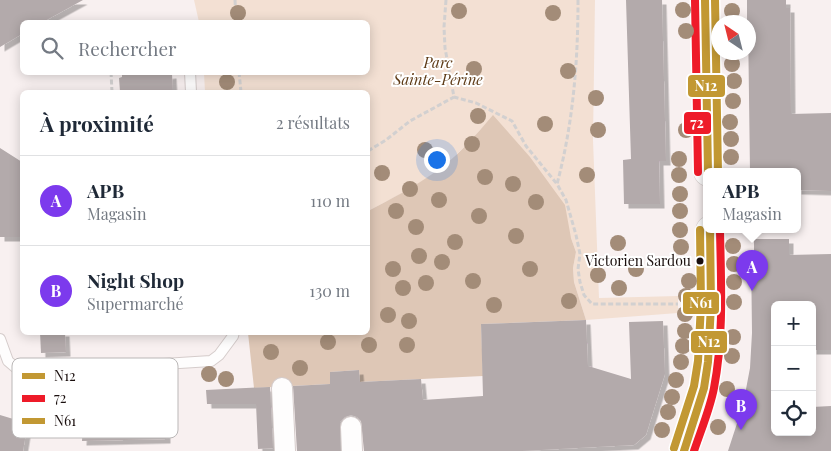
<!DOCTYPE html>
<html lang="fr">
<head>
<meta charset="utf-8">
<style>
	body { margin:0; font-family:"Playfair Display",serif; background:#f2f2f3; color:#1f2937 }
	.controls { position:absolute; right:15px; bottom:15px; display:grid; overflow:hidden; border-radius:8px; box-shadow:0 2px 12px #0003 }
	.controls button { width:45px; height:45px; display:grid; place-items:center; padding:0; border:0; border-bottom:1px solid #e0e1e3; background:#fff; color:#1f2937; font:25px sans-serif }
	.compass { position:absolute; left:711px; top:15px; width:45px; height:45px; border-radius:50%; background:#fff; box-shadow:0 2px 12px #0003; rotate:325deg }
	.you { position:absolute; left:436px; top:159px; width:18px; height:18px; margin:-12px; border:4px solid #fff; border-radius:50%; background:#1a73e8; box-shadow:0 0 0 8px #1a73e833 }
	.badge { display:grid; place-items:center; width:32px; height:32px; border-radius:50%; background:#7c3aed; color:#fff; font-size:16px; font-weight:700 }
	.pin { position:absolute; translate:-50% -41px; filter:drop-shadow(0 1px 2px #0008) }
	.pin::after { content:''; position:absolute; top:26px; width:18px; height:15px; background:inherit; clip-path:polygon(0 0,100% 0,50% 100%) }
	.popup { position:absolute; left:703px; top:168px; width:98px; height:65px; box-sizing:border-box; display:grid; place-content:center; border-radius:8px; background:#fff; filter:drop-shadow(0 1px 4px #0005); font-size:16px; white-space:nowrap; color:#747a83 }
	.popup b { font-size:19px; color:#1f2937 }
	.popup::after { content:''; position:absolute; left:50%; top:100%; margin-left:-10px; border:10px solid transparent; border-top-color:#fff }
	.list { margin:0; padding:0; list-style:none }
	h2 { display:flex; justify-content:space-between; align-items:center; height:65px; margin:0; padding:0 20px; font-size:21px }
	h2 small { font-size:16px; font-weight:400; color:#747a83 }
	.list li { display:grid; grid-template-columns:32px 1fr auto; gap:15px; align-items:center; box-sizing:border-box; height:90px; padding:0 20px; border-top:1px solid #e0e1e3 }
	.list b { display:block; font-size:19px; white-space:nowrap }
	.list p { margin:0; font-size:16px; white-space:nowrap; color:#747a83 }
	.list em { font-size:16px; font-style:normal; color:#747a83 }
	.icon { flex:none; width:28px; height:28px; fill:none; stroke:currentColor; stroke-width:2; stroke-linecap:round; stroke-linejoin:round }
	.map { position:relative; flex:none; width:831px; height:451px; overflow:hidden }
	.search { position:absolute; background:#fff; box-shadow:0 2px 12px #0003; left:20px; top:20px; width:350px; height:55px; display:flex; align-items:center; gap:12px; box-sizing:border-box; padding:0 18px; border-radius:8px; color:#747a83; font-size:19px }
	.panel { position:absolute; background:#fff; box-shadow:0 2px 12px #0003; left:20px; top:90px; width:350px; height:245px; border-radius:8px }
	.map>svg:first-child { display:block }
	.green { fill:#f3e0d3 }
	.forest { fill:#dec7b6 }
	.building { fill:#b3aaab; filter:url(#shadow) }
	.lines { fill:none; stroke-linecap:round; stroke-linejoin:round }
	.lane-casing { stroke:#d5cccb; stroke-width:12 }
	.street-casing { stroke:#d5cccb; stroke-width:22 }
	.primary-casing { stroke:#d5cccb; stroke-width:29 }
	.path { stroke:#d2d0d0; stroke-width:3; stroke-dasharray:5 2.5; stroke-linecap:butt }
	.lane { stroke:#fefdfd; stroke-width:10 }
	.street { stroke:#fefdfd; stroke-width:20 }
	.primary { stroke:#fefdfd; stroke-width:28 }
	.bus-1-casing { stroke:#fff; stroke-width:11 }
	.bus-2-casing { stroke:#fff; stroke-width:11 }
	.bus-3-casing { stroke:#fff; stroke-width:11 }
	.bus-1 { stroke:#c29833; stroke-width:8 }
	.bus-2 { stroke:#ee1b29; stroke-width:8 }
	.bus-3 { stroke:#c29833; stroke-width:8 }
	.tree { fill:#a38c78 }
	.bus-dot { fill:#1a0f0e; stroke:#fff; stroke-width:2 }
	.labels { text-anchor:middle; stroke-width:4; stroke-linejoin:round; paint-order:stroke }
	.bus-label { font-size:14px; fill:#1a0f0e; stroke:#fff; text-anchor:end }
	.park-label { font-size:15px; font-style:italic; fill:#5d3a15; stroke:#fff }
	.key { fill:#fff; stroke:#bab7b7; stroke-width:1 }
	.key-label { font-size:14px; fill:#1a0f0e }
	.line-badge { stroke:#fff; stroke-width:2 }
	.badge-label { font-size:14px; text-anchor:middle; font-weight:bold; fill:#fff }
</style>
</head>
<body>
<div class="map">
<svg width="831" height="451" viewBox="0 0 831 451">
	<defs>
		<filter id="shadow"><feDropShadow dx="4.5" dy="4.5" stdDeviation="0" flood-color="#0004"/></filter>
	</defs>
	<rect width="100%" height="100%" fill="#f8f0f0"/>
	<path class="green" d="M 194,0 L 595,0 L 593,140 L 599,298 L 678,296 L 678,313 L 586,320 L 574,282 L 573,268 L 576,252 L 571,238 L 492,117 C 475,136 457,156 436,172 C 415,187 391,199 368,211 L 368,92 L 205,92 L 204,73 L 368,72 L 368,22 L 199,22 Z"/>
	<path class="forest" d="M 493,115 L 530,157 L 565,205 L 571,238 L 576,252 L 573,268 L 574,282 L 586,320 L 481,324 L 483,376 L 360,382 L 359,370 L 330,372 L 330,384 L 254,388 L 248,333 L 368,332 L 368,211 C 391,199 414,187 435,172 C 457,157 476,135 493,115 Z"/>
	<g class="building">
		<polygon points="0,0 83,0 43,22 22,22 22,34 0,47"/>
		<polygon points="626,0 662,0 666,161 659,161 660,204 624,204 623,160 631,159"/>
		<polygon points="747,0 786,0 786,8 790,8 791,114 831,113 831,191 797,190 797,172 750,172 748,22 747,22"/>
		<polygon points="122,72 164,72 164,75 172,74 173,92 120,92 119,78 122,77"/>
		<polygon points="0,148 22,162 22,231 21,231 21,237 0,237"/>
		<polygon points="754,239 789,239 789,255 831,254 831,350 812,350 812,305 775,305 775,432 812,432 812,407 831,406 831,451 728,451 743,405 750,368 752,333 751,251 754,251"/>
		<polygon points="586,320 588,366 631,379 629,322 663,321 665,374 646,435 634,445 522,451 364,451 361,421 357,417 351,415 345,417 340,422 340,451 297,451 293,386 330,384 330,372 359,370 360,382 421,379 423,400 483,396 481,324"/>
		<polygon points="40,332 65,332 66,352 41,353"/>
		<polygon points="269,387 270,387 273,448 258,449 256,404 207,404 206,390"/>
		<polygon points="165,392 166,439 82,441 83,425 27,427 23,451 0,451 0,415 20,421 23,398"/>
	</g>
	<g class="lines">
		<defs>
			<g id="lane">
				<polyline points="190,72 191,92"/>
				<polyline points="0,339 8,361 22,373 211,361 219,355 233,336 234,332"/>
			</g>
			<g id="street">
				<polyline points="282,388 285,451"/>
				<polyline points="351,427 352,451"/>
			</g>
			<g id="primary">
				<polyline points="705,0 708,172"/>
				<polyline points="684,451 704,388 708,362 711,305 710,230"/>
			</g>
		</defs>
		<use href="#lane" class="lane-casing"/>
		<use href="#street" class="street-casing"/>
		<use href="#primary" class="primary-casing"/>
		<g class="path">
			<polyline points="235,0 236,22"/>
			<polyline points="446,0 444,27 445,48 454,97 476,103 512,121 526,146 557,184"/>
			<path d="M 578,0 C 578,63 573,124 557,184 L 566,200 L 576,235 L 580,254 L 578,269 L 580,282 L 584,295 L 592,304 L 678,304"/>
			<polyline points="111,72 112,92"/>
			<polyline points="239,72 241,92"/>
			<polyline points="368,151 386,140 410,121 454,97"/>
		</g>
		<use href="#lane" class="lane"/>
		<use href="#street" class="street"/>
		<use href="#primary" class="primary"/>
		<defs>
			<g id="bus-1">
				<polyline points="705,0 708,172"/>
				<polyline points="684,451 704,388 708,362 711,305 710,230"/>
			</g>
			<g id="bus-2">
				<polyline points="695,0 698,172"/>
				<path d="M 694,451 C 701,430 710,409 714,388 C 724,336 721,282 720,230"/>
			</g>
			<g id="bus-3">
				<polyline points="715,0 718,172"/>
				<polyline points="674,448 694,386 698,361 701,305 700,230"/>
			</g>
		</defs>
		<use href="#bus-1" class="bus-1-casing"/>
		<use href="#bus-2" class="bus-2-casing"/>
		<use href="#bus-3" class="bus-3-casing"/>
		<use href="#bus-1" class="bus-1"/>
		<use href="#bus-2" class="bus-2"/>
		<use href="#bus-3" class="bus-3"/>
	</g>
	<g class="tree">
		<circle cx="683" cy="10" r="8"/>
		<circle cx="459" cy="11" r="8"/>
		<circle cx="732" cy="11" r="8"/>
		<circle cx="238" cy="13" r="8"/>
		<circle cx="553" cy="13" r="8"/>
		<circle cx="686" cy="31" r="8"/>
		<circle cx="732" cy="64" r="8"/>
		<circle cx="474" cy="69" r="8"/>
		<circle cx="568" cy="71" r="8"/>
		<circle cx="734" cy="81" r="8"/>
		<circle cx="227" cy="82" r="8"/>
		<circle cx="596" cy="98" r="8"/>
		<circle cx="733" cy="101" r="8"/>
		<circle cx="478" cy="116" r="8"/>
		<circle cx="730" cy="122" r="8"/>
		<circle cx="545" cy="124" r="8"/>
		<circle cx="598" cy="130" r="8"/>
		<circle cx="686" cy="130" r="8"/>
		<circle cx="731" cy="139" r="8"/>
		<circle cx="472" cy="144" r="8"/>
		<circle cx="425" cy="150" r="8"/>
		<circle cx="731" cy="157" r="8"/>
		<circle cx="679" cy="159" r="8"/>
		<circle cx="382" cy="173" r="8"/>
		<circle cx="587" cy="175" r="8"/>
		<circle cx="679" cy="175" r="8"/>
		<circle cx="485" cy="177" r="8"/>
		<circle cx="513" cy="184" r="8"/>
		<circle cx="410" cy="189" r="8"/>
		<circle cx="680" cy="194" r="8"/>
		<circle cx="439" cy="200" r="8"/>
		<circle cx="536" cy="202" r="8"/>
		<circle cx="396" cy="211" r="8"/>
		<circle cx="680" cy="211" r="8"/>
		<circle cx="479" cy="216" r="8"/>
		<circle cx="416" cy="227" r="8"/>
		<circle cx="680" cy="230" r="8"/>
		<circle cx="516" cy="236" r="8"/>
		<circle cx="455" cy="242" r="8"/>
		<circle cx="618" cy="243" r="8"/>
		<circle cx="733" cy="246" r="8"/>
		<circle cx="681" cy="247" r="8"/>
		<circle cx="419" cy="256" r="8"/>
		<circle cx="442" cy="262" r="8"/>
		<circle cx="734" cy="264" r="8"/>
		<circle cx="393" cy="269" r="8"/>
		<circle cx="530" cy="269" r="8"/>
		<circle cx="636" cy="269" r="8"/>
		<circle cx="598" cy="275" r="8"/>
		<circle cx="473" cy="281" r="8"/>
		<circle cx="689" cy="281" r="8"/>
		<circle cx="734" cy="282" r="8"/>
		<circle cx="426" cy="283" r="8"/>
		<circle cx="403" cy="288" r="8"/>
		<circle cx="619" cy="288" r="8"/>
		<circle cx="686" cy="296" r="8"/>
		<circle cx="569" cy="301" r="8"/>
		<circle cx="734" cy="302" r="8"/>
		<circle cx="494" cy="305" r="8"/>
		<circle cx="685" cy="314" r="8"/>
		<circle cx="388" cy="315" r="8"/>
		<circle cx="409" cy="321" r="8"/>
		<circle cx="685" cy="331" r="8"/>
		<circle cx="733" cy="337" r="8"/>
		<circle cx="328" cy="342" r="8"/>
		<circle cx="369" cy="345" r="8"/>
		<circle cx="407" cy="345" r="8"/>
		<circle cx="683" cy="346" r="8"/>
		<circle cx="271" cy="352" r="8"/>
		<circle cx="732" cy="356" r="8"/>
		<circle cx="681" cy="362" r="8"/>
		<circle cx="300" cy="368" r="8"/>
		<circle cx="209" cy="374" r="8"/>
		<circle cx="226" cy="379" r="8"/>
		<circle cx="676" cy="380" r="8"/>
		<circle cx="727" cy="389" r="8"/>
		<circle cx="672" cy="397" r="8"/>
		<circle cx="668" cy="412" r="8"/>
		<circle cx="718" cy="427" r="8"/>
		<circle cx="662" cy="430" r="8"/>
	</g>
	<circle class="bus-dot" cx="700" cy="261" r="4.5"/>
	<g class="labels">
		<g class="bus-label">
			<text x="691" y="266">Victorien Sardou</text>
		</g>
		<g class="park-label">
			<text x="438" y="68">Parc<tspan x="438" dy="17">Sainte-Périne</tspan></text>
		</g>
	</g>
	<rect x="12" y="358" width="166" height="80" rx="8" class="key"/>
	<rect x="22" y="373" width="23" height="6" fill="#c29833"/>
	<rect x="22" y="395" width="23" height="7" fill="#ee1b29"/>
	<rect x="22" y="418" width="23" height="6" fill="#c29833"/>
	<g class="key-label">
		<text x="54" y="381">N12</text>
		<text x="54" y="403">72</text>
		<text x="54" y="426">N61</text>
	</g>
	<g class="line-badge">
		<rect x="687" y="74" width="39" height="24" rx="5" fill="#c29833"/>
		<rect x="683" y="111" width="29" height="24" rx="5" fill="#ee1b29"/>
		<rect x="682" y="291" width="38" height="24" rx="5" fill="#c29833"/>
		<rect x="690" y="330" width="38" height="24" rx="5" fill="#c29833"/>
	</g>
	<g class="badge-label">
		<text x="706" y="91">N12</text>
		<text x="697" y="128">72</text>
		<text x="701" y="308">N61</text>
		<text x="709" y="347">N12</text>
	</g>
</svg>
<div class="controls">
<button>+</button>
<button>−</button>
<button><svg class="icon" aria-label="locate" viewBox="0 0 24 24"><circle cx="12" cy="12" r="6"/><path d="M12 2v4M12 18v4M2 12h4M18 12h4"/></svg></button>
</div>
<svg class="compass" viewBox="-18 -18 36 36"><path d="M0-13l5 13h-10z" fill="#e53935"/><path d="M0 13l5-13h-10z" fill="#747a83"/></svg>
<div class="you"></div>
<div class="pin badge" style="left:752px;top:291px">A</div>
<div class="popup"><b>APB</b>Magasin</div>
<div class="pin badge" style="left:741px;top:430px">B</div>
<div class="search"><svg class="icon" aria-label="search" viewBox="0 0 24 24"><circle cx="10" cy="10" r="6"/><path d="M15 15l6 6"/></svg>Rechercher</div>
<section class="panel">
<h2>À proximité<small>2 résultats</small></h2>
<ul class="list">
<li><span class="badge">A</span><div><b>APB</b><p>Magasin</p></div><em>110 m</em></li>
<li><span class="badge">B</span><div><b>Night Shop</b><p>Supermarché</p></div><em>130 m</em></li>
</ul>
</section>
</div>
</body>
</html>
